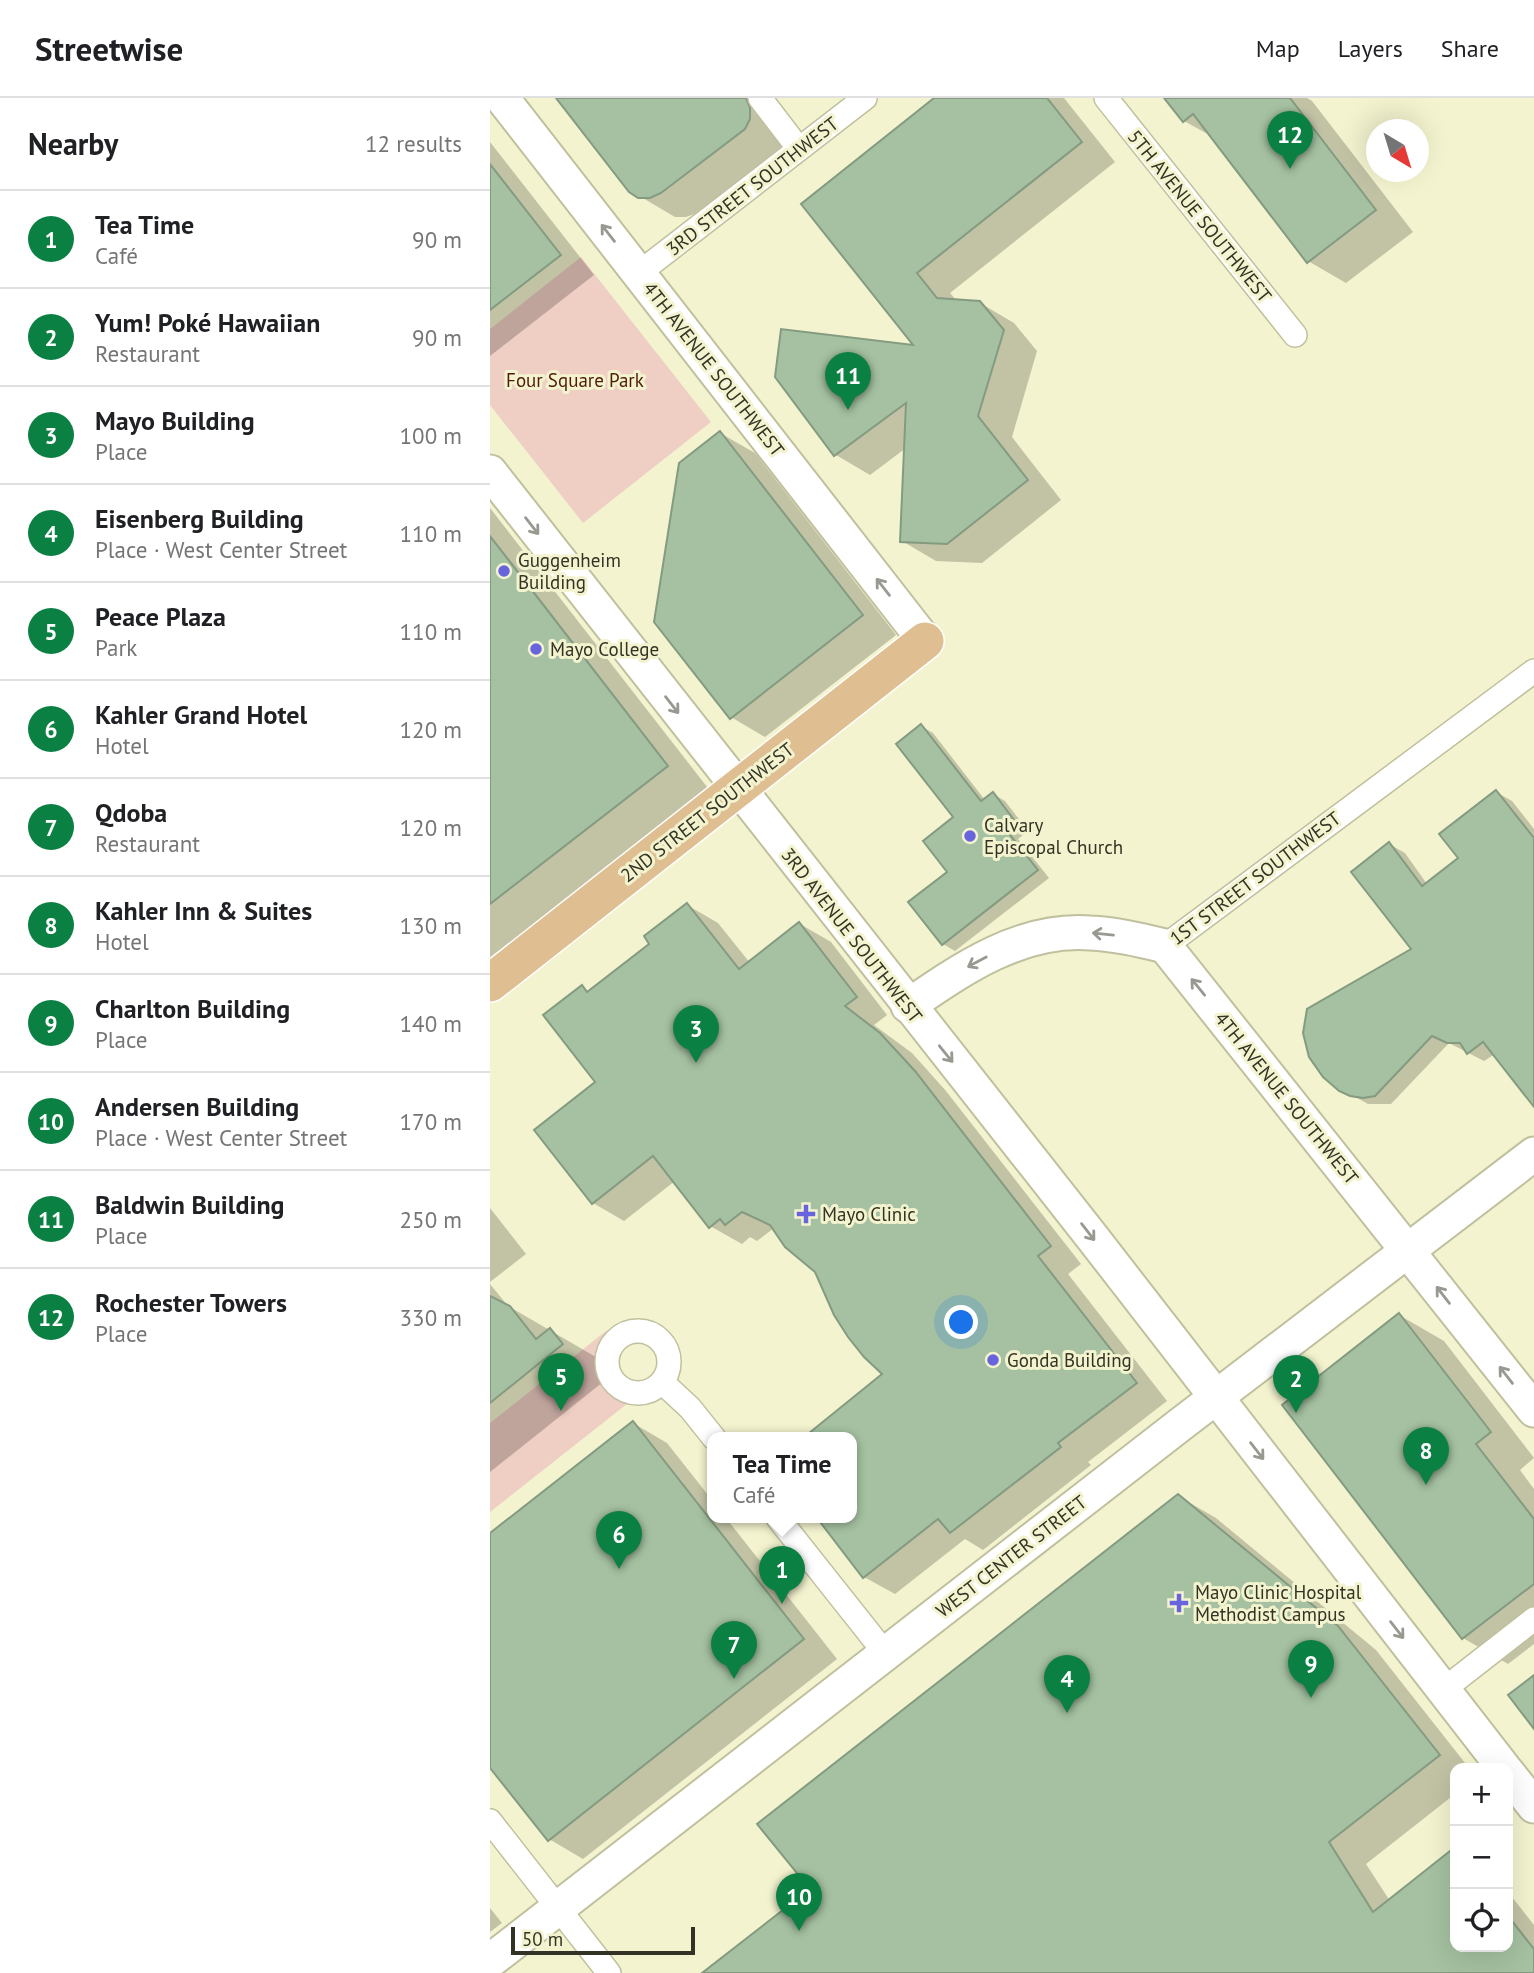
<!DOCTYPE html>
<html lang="en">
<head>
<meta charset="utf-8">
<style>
	body { margin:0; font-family:"PT Sans",sans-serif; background:#f6f6f6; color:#202124 }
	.controls { position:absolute; right:21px; bottom:21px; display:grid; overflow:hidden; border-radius:14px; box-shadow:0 7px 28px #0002 }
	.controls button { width:63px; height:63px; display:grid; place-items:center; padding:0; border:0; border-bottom:2px solid #e0e0e0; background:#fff; color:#202124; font:35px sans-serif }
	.compass { position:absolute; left:876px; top:21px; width:63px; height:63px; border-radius:50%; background:#fff; box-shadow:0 7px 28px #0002; rotate:142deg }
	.scale { position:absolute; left:21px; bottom:18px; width:184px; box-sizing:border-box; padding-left:7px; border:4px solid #333325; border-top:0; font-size:19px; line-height:24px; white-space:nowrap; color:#333325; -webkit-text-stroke:5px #f3f3cf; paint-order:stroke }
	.you { position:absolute; left:472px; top:1225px; width:24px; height:24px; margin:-18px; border:5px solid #fff; border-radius:50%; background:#1a73e8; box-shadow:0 0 0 10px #1a73e833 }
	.badge { display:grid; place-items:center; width:46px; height:46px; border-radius:50%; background:#0b8043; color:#fff; font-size:23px; font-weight:700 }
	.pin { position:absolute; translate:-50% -58px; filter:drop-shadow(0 2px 4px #0008) }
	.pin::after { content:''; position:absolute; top:37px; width:24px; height:21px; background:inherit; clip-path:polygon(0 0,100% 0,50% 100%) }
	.popup { position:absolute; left:217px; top:1334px; width:150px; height:91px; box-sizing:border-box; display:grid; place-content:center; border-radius:14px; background:#fff; filter:drop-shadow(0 2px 5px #0005); font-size:23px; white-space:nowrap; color:#757577 }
	.popup b { font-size:26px; color:#202124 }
	.popup::after { content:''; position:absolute; left:50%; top:100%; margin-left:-14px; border:14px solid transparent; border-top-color:#fff }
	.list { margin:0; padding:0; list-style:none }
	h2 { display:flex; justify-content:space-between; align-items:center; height:91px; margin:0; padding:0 28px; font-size:30px }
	h2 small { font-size:23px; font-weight:400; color:#757577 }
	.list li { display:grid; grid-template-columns:46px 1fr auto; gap:21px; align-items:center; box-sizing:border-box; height:98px; padding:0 28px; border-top:2px solid #e0e0e0 }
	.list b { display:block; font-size:26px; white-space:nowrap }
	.list p { margin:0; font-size:23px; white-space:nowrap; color:#757577 }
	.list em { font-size:23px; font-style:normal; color:#757577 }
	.icon { flex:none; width:38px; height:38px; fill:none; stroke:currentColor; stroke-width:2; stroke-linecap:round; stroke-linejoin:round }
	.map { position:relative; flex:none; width:1044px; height:1875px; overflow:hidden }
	header { display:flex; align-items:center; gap:42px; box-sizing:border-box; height:98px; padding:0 35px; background:#fff; border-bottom:2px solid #e0e0e0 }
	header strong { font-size:33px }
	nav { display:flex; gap:38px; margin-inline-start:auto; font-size:24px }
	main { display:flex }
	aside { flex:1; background:#fff }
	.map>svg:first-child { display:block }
	.green { fill:#efcec4 }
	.shadow { fill:#0003 }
	.building { fill:#a5c1a1; stroke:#849b81; stroke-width:2 }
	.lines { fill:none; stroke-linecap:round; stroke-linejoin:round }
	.street-casing { stroke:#c1c09e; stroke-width:26 }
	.secondary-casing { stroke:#c1c09e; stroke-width:37 }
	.primary-casing { stroke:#fff; stroke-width:40 }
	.street { stroke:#fff; stroke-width:23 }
	.secondary { stroke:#fff; stroke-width:33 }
	.primary { stroke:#dfbe92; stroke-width:37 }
	.oneway { stroke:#999992 }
	.poi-dot { fill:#6864de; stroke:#f3f3cf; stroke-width:2.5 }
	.labels { text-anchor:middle; stroke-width:6; stroke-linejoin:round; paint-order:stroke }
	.street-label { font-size:19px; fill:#333325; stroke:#f3f3cf }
	.park-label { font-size:19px; fill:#501a0a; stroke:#f3f3cf }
	.poi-label { font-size:19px; fill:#333325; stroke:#f3f3cf; text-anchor:start }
</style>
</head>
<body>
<header>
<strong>Streetwise</strong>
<nav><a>Map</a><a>Layers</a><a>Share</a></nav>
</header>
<main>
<aside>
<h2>Nearby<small>12 results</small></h2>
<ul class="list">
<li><span class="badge">1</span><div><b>Tea Time</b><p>Café</p></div><em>90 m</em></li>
<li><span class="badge">2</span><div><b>Yum! Poké Hawaiian</b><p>Restaurant</p></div><em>90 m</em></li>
<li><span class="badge">3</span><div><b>Mayo Building</b><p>Place</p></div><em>100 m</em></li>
<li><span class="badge">4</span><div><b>Eisenberg Building</b><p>Place · West Center Street</p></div><em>110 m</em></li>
<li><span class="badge">5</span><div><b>Peace Plaza</b><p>Park</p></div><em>110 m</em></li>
<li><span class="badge">6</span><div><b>Kahler Grand Hotel</b><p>Hotel</p></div><em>120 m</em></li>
<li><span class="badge">7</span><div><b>Qdoba</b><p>Restaurant</p></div><em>120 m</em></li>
<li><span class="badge">8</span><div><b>Kahler Inn &amp; Suites</b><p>Hotel</p></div><em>130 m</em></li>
<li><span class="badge">9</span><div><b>Charlton Building</b><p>Place</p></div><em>140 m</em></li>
<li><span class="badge">10</span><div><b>Andersen Building</b><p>Place · West Center Street</p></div><em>170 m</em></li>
<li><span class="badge">11</span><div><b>Baldwin Building</b><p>Place</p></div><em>250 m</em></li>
<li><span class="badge">12</span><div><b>Rochester Towers</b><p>Place</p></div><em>330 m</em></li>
</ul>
</aside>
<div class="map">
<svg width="1044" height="1875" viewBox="0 0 1044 1875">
	<rect width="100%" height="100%" fill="#f3f3cf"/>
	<g class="green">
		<polygon points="91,159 221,324 93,425 0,307 0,231"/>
		<polygon points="116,1233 115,1279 142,1302 0,1414 0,1325"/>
	</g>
	<g class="shadow">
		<polygon points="69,0 274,0 295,42 290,51 207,115 196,119 185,119 141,93"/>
		<polygon points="447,0 574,0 625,64 460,195 467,203 490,205 524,225 547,253 522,339 571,402 492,465 446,463 412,443 416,350 380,377 346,357 427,249 314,106"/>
		<polygon points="676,0 817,0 822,3 923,134 856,185 818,163 723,39 694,23"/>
		<polygon points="0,44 104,177 0,258"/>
		<polygon points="230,335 265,355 406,537 275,639 241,619"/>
		<polygon points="0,410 221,694 0,863"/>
		<polygon points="431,628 443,635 495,702 503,696 515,703 538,733 528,741 559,780 465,853 453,846 466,720"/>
		<polygon points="1006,694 1022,703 1044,731 1044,1001 1005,956 994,963 959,945 901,1006 878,1006 842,986 924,851 899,746 915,755 937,786 970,760"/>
		<polygon points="197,807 228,825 260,865 310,826 341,844 397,917 384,927 422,955 456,993 591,1166 578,1176 677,1303 598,1364 601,1367 493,1452 475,1441 405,1496 374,1479 362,1420 395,1276 327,1173 284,1130 267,1143 260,1139 252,1146 220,1128 185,1083 134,1123 103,1105 108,984 92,889 100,894 162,846"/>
		<polygon points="0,1110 36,1156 0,1184"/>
		<polygon points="0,1186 18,1208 111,1262 123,1276 0,1374"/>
		<polygon points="909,1217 954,1243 1044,1360 1030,1372 1044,1391 1044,1546 1018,1566 973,1540"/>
		<polygon points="143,1325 177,1345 222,1402 222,1420 236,1420 347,1561 93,1761 59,1741 3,1670 0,1672 0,1437"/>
		<polygon points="688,1398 726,1420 886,1552 979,1670 965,1670 965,1696 876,1766 900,1803 964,1752 965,1849 1018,1849 1018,1794 1044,1827 1044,1875 215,1875 323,1792"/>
		<polygon points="0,1810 12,1825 0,1834"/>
	</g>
	<g class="building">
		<polygon points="66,0 256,0 260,10 260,21 255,31 171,95 160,100 148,100 139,94"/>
		<polygon points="444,0 557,0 592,44 427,175 447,200 490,203 514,232 488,318 538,382 457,446 410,444 416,305 344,358 285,279 291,231 423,247 311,106"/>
		<polygon points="674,0 800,0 886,112 817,165 703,16 693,24"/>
		<polygon points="0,66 71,157 0,212"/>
		<polygon points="230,333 373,517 240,621 164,524 189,365"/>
		<polygon points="0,438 178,668 0,806"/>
		<polygon points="431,626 491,703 503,694 527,726 517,733 548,772 452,847 418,804 457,774 433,743 463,719 406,646"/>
		<polygon points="1006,692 1044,740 1044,1009 993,944 977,956 970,945 957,945 942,938 885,998 873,1000 860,998 849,993 833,979 819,959 813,935 817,911 921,851 861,774 899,744 932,788 968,760 949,736"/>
		<polygon points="197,805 249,871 309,824 367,899 355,908 390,935 425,973 561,1148 548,1158 647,1285 568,1345 571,1349 460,1435 448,1421 373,1480 327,1420 362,1420 362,1340 313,1340 392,1276 374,1259 358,1239 344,1217 325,1174 295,1149 280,1127 252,1114 235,1127 230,1121 219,1130 163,1058 102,1106 44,1032 105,984 53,917 92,887 97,894 159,846 154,838"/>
		<polygon points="0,1198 20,1208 46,1241 60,1230 73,1246 0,1305"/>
		<polygon points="909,1215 1001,1334 986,1346 1044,1421 1044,1486 972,1541 792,1307"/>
		<polygon points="143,1323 314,1541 58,1743 0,1670 0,1435"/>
		<polygon points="688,1396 848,1528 950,1657 839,1744 883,1814 965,1749 965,1849 1018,1849 1018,1818 1044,1851 1044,1875 212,1875 320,1791 267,1726"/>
		<polygon points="1044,1577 1044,1631 1018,1597"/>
	</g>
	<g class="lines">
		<defs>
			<g id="street">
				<polyline points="270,0 309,51"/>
				<polyline points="616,0 805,237"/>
				<polyline points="149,175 375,0"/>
				<polyline points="675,848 1044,573"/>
				<circle cx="148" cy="1264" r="31"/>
				<polyline points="172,1284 200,1310 224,1340"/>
				<polyline points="288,1420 395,1555"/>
				<polyline points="953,1592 1044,1521"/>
				<polyline points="0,1723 119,1875"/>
			</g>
			<g id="secondary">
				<polyline points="12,0 435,543"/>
				<polyline points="0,374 602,1139 1014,1670"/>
				<path d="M 418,908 C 473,870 531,830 600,835 C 625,836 650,842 675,848 L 1044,1312"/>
				<polyline points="1018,1675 1044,1708"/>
				<polyline points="0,1863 691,1326 1044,1056"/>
			</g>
			<polyline id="primary" points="0,885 435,543"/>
		</defs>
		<use href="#street" class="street-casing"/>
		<use href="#secondary" class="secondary-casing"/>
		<use href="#primary" class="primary-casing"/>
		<use href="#street" class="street"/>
		<use href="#secondary" class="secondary"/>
		<use href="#primary" class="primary"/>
	</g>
	<defs><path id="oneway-shaft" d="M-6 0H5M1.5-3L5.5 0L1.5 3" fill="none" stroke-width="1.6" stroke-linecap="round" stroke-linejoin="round" transform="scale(1.75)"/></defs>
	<g class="oneway">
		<use href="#oneway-shaft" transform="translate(118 135) rotate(-128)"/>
		<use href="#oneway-shaft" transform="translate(42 428) rotate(52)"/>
		<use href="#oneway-shaft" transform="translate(393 489) rotate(-128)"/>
		<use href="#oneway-shaft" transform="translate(182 607) rotate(52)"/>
		<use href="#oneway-shaft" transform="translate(613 836) rotate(-174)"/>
		<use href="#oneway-shaft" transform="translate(487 864) rotate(152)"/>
		<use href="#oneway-shaft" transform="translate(708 889) rotate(-129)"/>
		<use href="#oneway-shaft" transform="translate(456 956) rotate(51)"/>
		<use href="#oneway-shaft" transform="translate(598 1134) rotate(52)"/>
		<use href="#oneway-shaft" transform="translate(953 1197) rotate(-128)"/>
		<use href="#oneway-shaft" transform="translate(1016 1277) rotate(-128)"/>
		<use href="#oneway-shaft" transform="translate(767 1353) rotate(52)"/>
		<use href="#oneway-shaft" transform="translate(907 1532) rotate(52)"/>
	</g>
	<g class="poi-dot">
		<circle cx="14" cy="473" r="7"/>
		<circle cx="46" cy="551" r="7"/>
		<circle cx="480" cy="738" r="7"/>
		<path d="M312.5 1105.5h7v7h7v7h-7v7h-7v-7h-7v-7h7z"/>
		<circle cx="503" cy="1262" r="7"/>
		<path d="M685.5 1494.5h7v7h7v7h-7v7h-7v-7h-7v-7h7z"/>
	</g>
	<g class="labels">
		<g class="street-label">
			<text transform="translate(262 88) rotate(-38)" y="7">3RD STREET SOUTHWEST</text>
			<text transform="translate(710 118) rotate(51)" y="7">5TH AVENUE SOUTHWEST</text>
			<text transform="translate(224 271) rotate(52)" y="7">4TH AVENUE SOUTHWEST</text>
			<text transform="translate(217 714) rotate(-38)" y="7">2ND STREET SOUTHWEST</text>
			<text transform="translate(765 780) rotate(-37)" y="7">1ST STREET SOUTHWEST</text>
			<text transform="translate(362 837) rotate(52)" y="7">3RD AVENUE SOUTHWEST</text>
			<text transform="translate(797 1000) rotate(51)" y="7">4TH AVENUE SOUTHWEST</text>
			<text transform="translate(521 1458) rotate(-38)" y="7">WEST CENTER STREET</text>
		</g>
		<g class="park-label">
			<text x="85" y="289">Four Square Park</text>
		</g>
		<g class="poi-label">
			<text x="28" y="469">Guggenheim<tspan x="28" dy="22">Building</tspan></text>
			<text x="60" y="558">Mayo College</text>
			<text x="494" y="734">Calvary<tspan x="494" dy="22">Episcopal Church</tspan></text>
			<text x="332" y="1123">Mayo Clinic</text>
			<text x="517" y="1269">Gonda Building</text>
			<text x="705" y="1501">Mayo Clinic Hospital<tspan x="705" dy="22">Methodist Campus</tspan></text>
		</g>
	</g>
</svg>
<div class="controls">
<button>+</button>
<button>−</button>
<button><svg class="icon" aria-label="locate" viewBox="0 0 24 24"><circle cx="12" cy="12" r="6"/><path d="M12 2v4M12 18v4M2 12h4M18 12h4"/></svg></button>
</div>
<svg class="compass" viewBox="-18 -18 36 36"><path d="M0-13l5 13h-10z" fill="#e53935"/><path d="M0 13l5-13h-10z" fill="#757577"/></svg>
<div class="scale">50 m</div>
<div class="you"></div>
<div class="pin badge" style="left:292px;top:1506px">1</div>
<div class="popup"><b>Tea Time</b>Café</div>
<div class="pin badge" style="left:806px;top:1315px">2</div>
<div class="pin badge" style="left:206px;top:965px">3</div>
<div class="pin badge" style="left:577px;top:1615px">4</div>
<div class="pin badge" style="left:71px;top:1313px">5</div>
<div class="pin badge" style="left:129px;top:1471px">6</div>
<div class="pin badge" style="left:244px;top:1581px">7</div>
<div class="pin badge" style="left:936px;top:1387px">8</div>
<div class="pin badge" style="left:821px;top:1600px">9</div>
<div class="pin badge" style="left:309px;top:1833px">10</div>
<div class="pin badge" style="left:358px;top:312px">11</div>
<div class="pin badge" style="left:800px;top:71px">12</div>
</div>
</main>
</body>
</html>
